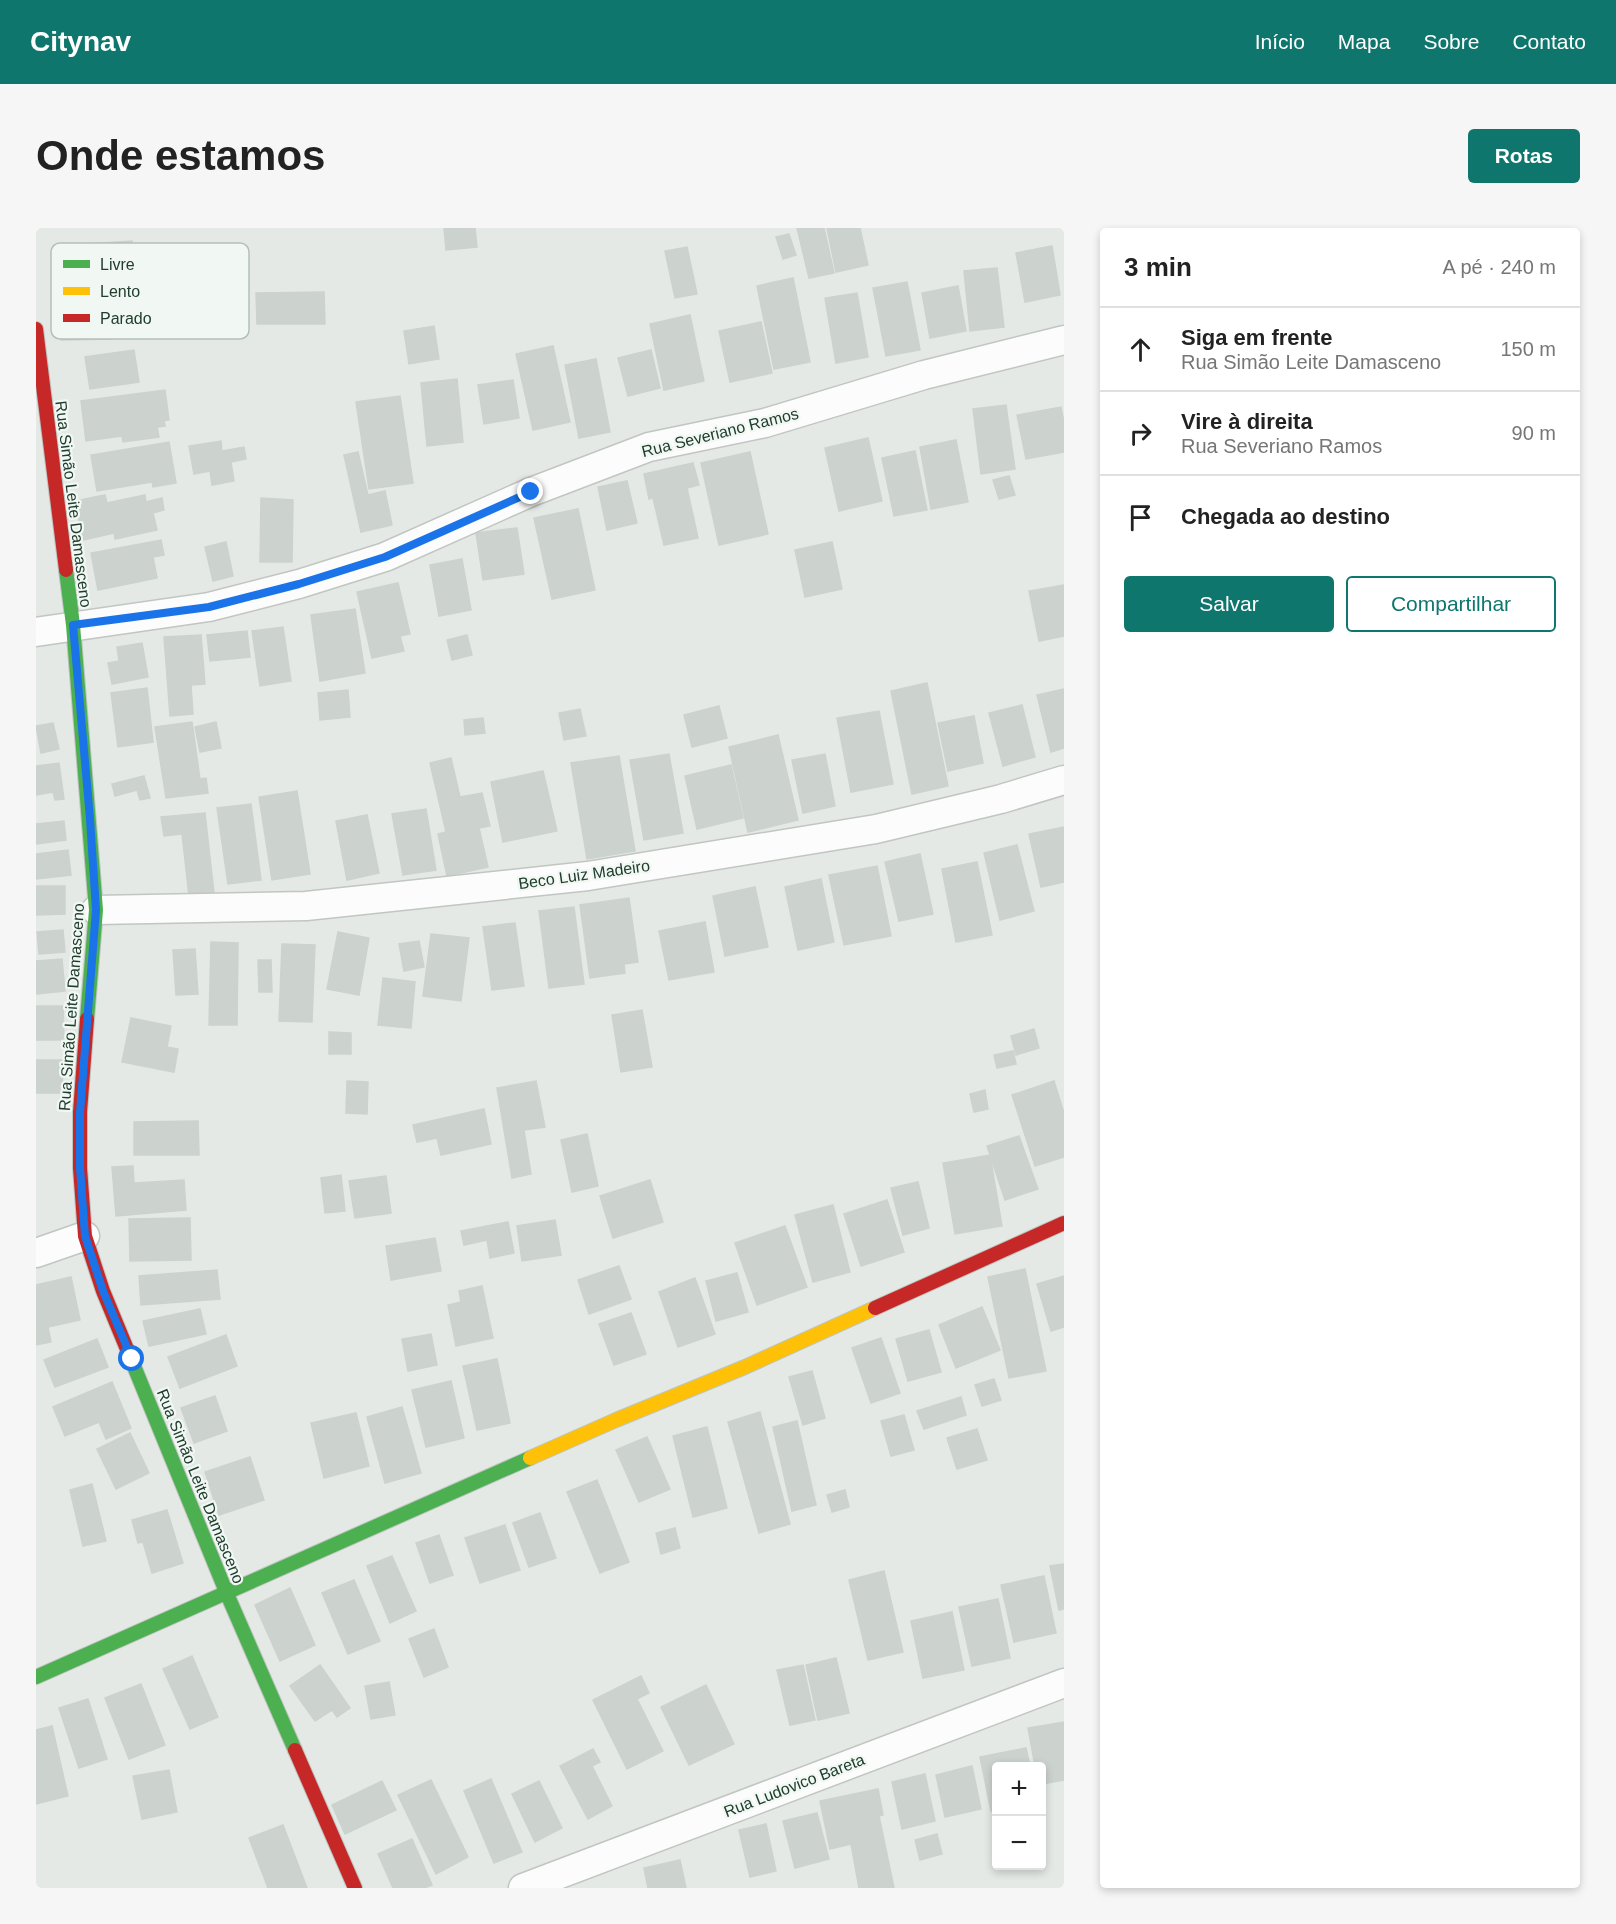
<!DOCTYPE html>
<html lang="pt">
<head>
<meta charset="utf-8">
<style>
	body { margin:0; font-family:Arial,sans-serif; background:#f6f6f6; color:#222 }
	.controls { position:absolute; right:18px; bottom:18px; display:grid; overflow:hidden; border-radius:6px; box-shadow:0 3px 9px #0003 }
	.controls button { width:54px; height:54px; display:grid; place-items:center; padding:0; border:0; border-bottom:2px solid #e0e0e0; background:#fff; color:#222; font:30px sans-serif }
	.stop { position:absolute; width:18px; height:18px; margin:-14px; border:4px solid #1a73e8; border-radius:50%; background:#fff }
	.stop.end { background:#1a73e8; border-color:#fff; box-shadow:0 2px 6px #0008 }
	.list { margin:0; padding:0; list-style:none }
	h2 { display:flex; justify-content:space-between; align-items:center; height:78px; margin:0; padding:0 24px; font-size:26px }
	h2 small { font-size:20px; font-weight:400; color:#767676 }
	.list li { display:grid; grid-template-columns:39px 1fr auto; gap:18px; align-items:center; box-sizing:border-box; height:84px; padding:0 24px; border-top:2px solid #e0e0e0 }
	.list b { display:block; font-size:22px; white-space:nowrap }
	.list p { margin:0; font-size:20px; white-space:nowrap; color:#767676 }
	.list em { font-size:20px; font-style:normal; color:#767676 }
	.actions { display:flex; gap:12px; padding:18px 24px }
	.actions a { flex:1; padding:14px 0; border:2px solid #0f766e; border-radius:6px; text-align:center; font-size:21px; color:#0f766e }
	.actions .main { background:#0f766e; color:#fff }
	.icon { flex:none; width:33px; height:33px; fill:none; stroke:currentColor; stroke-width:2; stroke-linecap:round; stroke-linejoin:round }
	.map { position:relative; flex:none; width:1028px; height:1660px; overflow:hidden; border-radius:6px }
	header { display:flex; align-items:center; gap:36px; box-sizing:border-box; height:84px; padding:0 30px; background:#0f766e; color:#fff }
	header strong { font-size:28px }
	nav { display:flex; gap:33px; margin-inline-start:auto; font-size:21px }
	.intro { display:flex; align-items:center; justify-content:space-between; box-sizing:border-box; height:144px; padding:0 36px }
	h1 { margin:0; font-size:42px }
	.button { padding:15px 27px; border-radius:6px; background:#0f766e; color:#fff; font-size:21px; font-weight:700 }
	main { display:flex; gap:36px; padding:0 36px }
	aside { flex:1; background:#fff; border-radius:6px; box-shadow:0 3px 9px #0003 }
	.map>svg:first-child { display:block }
	.building { fill:#ccd2ce; stroke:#ccd2ce; stroke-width:1.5 }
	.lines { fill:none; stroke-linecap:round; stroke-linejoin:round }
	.street-casing { stroke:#c1c6c2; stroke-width:31 }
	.fast-casing { stroke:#bdc5c0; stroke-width:16 }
	.slow-casing { stroke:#bdc5c0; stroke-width:16 }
	.jam-casing { stroke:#bdc5c0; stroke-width:16 }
	.street { stroke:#fbfcfb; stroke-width:28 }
	.fast { stroke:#4caf50; stroke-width:14 }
	.slow { stroke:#ffc107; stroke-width:14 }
	.jam { stroke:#c62828; stroke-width:14 }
	.route { stroke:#1a73e8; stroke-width:8 }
	.labels { text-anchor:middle; stroke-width:4.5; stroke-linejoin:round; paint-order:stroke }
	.street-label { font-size:16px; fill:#203d2e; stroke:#f1f8f3 }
	.key { fill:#f1f8f3; stroke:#b2c0b8; stroke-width:1.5 }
	.key-label { font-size:16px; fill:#203d2e }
</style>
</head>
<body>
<header>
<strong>Citynav</strong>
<nav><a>Início</a><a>Mapa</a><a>Sobre</a><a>Contato</a></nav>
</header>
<div class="intro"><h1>Onde estamos</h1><a class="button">Rotas</a></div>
<main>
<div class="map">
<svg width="1028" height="1660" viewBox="0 0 1028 1660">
	<rect width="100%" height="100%" fill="#e4e9e5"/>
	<g class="building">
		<polygon points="408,0 439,0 441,19 410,22"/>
		<polygon points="761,0 788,0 798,45 773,50"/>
		<polygon points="791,0 824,0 832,37 800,44"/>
		<polygon points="753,6 760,27 747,31 740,9"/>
		<polygon points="96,13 99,54 54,57 52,16"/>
		<polygon points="1016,18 1024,67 989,74 980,25"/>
		<polygon points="651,19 661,66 639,70 629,23"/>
		<polygon points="961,40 968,99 934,103 928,43"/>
		<polygon points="757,50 774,134 738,141 721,58"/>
		<polygon points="871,54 884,122 850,128 837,60"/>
		<polygon points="81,57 81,61 113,60 114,97 75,98 76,111 25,112 23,58"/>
		<polygon points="922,58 930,103 894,110 886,65"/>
		<polygon points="288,64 289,96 221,96 220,65"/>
		<polygon points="821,65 832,129 800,135 789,70"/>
		<polygon points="654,87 668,153 628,162 614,96"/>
		<polygon points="725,94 736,145 694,154 683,103"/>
		<polygon points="398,98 403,131 373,136 368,103"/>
		<polygon points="517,118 534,194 497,202 480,126"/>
		<polygon points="98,122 103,154 54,161 49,129"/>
		<polygon points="615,122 624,160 592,168 582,130"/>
		<polygon points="560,131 574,204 543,210 529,137"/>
		<polygon points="421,151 427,214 391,218 385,155"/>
		<polygon points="477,152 483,190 448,196 442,157"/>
		<polygon points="129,162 133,192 128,193 129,198 121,199 123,209 87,214 86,208 50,213 45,173"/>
		<polygon points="364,168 377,255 333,261 320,174"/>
		<polygon points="970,177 979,241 945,246 937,181"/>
		<polygon points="1025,179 1028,194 1028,224 990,231 981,187"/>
		<polygon points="832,210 846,273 803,283 789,220"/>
		<polygon points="920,212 932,274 895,281 884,219"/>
		<polygon points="185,213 186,223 208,219 210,231 195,234 198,253 176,257 174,243 158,246 153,218"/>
		<polygon points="133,214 140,255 117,259 116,254 61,263 55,227"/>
		<polygon points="879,223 891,282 858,288 846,230"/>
		<polygon points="322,224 332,267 349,263 356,297 325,304 308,227"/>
		<polygon points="714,224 732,306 683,317 665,235"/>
		<polygon points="657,235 663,257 651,260 662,310 628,317 617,270 613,271 608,246"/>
		<polygon points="973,248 979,267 963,271 957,252"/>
		<polygon points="591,253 601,295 571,302 562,259"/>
		<polygon points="69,267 71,275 109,267 110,274 126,270 128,282 117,285 121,302 79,311 78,305 47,312 39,273"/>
		<polygon points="225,270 257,272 256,334 224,334"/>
		<polygon points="542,281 559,362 516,371 498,290"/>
		<polygon points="481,300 488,346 447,352 440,305"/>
		<polygon points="125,312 128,327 117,329 121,350 62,362 55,325"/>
		<polygon points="190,314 197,348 177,353 169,319"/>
		<polygon points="796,314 806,361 769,369 759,322"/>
		<polygon points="426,331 435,382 403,388 394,337"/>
		<polygon points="362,355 374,406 364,408 368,423 336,430 321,364"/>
		<polygon points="1028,357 1028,408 1003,413 993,363"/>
		<polygon points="319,381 329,445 284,453 275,387"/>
		<polygon points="247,399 255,453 224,458 216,403"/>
		<polygon points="211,403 214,429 174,433 171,407"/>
		<polygon points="165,407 169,456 155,457 157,486 134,488 128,409"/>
		<polygon points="431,407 436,427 416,432 411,412"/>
		<polygon points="106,415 112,449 76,456 72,435 83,433 81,419"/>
		<polygon points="891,455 912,558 876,566 855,463"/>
		<polygon points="111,460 117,514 82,519 75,465"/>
		<polygon points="1028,461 1028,520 1015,524 1001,467"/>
		<polygon points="312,462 314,489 284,492 282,465"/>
		<polygon points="986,477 999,529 967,538 953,485"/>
		<polygon points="683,478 691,510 656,519 648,487"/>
		<polygon points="544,481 550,508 528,512 523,485"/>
		<polygon points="843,483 857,556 815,564 801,490"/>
		<polygon points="938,488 947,535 912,543 902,495"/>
		<polygon points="447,490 449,505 429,507 428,492"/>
		<polygon points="156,494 164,551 170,550 172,565 130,570 119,499"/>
		<polygon points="180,494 185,520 164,524 159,499"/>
		<polygon points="17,495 23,521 5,525 0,498"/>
		<polygon points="742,507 762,592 712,604 693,519"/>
		<polygon points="633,526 647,605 608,612 594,532"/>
		<polygon points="789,526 799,578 767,585 756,532"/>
		<polygon points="583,528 599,623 551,631 535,535"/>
		<polygon points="415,530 424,569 446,565 454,598 443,600 452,639 411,648 402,606 410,604 394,535"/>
		<polygon points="23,535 28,571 19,572 17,564 0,567 0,538"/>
		<polygon points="695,537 707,590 661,601 649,548"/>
		<polygon points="507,543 521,603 467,614 455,554"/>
		<polygon points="108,548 114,570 104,572 101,562 79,568 76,556"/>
		<polygon points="261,563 274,646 236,652 223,569"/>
		<polygon points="215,576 225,652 192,656 181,580"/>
		<polygon points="390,581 400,642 367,647 356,586"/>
		<polygon points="169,585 178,665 153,668 146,606 128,608 125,589"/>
		<polygon points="331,587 343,645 311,652 300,593"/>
		<polygon points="28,593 30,612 0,616 0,596"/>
		<polygon points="1028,599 1028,654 1005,659 993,606"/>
		<polygon points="981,617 998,683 964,692 948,625"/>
		<polygon points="32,622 35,647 0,651 0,626"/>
		<polygon points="884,626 897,686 863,693 849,634"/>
		<polygon points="941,634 956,707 920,714 906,641"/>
		<polygon points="841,638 855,708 808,717 793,647"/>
		<polygon points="785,651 798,714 762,722 749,659"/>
		<polygon points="0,658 29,658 29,686 0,687"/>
		<polygon points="719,659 732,719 689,728 677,668"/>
		<polygon points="593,670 602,734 588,736 589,745 554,750 544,677"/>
		<polygon points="538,679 548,756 513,760 503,683"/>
		<polygon points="669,694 678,744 633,752 623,703"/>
		<polygon points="479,695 488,758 456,762 447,699"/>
		<polygon points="27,702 29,724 3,726 1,704"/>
		<polygon points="302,704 333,710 323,767 291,761"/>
		<polygon points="395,706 433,710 425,773 387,768"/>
		<polygon points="383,713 388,739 368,743 363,716"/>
		<polygon points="175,714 202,715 201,797 173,797"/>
		<polygon points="246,716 279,717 276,794 243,793"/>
		<polygon points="159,721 162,766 140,767 137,722"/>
		<polygon points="26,731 29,763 0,766 0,733"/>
		<polygon points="222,732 235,732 236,764 223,764"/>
		<polygon points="347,750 379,754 375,800 342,797"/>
		<polygon points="0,778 27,778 28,812 0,812"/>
		<polygon points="606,782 616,839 585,844 576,787"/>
		<polygon points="95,790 135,798 131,819 142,821 138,844 86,834"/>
		<polygon points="998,801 1003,820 980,827 975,808"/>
		<polygon points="293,804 315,805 315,826 293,826"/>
		<polygon points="977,823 980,836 961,840 958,827"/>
		<polygon points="0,832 27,832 26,865 0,865"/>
		<polygon points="311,853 332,854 331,886 310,885"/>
		<polygon points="500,853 509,899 488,902 495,946 476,950 461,860"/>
		<polygon points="1018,853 1028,885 1028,929 999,938 976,867"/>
		<polygon points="949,862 952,881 938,884 934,866"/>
		<polygon points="448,881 455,916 405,927 401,910 381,914 377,897"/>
		<polygon points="162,893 163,927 98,927 98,894"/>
		<polygon points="551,906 562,958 536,964 525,912"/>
		<polygon points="983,908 1002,961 969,972 951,918"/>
		<polygon points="954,927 966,998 919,1006 907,935"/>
		<polygon points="97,938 98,955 148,952 150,982 80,988 76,939"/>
		<polygon points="305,947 309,983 289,985 285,950"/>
		<polygon points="350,948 355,985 319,990 313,953"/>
		<polygon points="614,952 627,994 577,1010 564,968"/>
		<polygon points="882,954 893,1000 867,1007 855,960"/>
		<polygon points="851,972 868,1024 825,1038 808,986"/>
		<polygon points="797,977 814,1044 777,1054 759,987"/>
		<polygon points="154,990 155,1032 94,1033 93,991"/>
		<polygon points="519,992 525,1027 486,1033 481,998"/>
		<polygon points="472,994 478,1025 454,1030 451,1012 428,1017 425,1003"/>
		<polygon points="749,998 771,1059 721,1077 699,1015"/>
		<polygon points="399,1010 405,1043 355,1052 350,1018"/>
		<polygon points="583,1038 595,1071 553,1086 542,1052"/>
		<polygon points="989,1041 1010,1143 973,1150 952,1049"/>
		<polygon points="181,1042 184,1071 105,1077 103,1048"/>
		<polygon points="701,1045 712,1084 680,1093 670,1053"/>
		<polygon points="1028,1048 1028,1099 1015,1103 1001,1056"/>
		<polygon points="35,1049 44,1092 12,1099 15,1114 0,1117 0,1057"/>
		<polygon points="659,1050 679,1106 642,1119 623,1064"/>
		<polygon points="446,1058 457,1110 420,1118 412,1077 425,1074 423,1063"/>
		<polygon points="946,1079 964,1122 920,1140 903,1097"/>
		<polygon points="164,1081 170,1106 113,1118 107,1093"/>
		<polygon points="595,1085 610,1126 578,1137 563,1096"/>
		<polygon points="893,1102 905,1144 872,1153 860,1111"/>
		<polygon points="395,1106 401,1137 372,1143 366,1111"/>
		<polygon points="190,1107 201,1138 144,1160 132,1129"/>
		<polygon points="845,1110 864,1165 835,1175 816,1120"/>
		<polygon points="61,1111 72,1139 19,1159 8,1132"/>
		<polygon points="461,1131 474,1195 441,1202 427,1138"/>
		<polygon points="776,1143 789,1190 767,1197 753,1149"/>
		<polygon points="958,1151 965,1172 946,1178 939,1157"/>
		<polygon points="415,1153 428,1210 390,1219 376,1162"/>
		<polygon points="76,1154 95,1200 70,1211 63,1194 29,1208 17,1179"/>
		<polygon points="179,1168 191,1203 158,1215 145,1180"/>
		<polygon points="925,1169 930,1187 888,1201 881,1183"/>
		<polygon points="366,1179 385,1245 349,1255 331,1189"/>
		<polygon points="724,1184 754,1296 723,1305 692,1194"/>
		<polygon points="320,1185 333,1238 288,1250 275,1195"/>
		<polygon points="868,1187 878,1222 855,1228 845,1193"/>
		<polygon points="761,1193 780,1277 756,1283 737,1199"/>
		<polygon points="671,1199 691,1280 657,1289 637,1208"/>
		<polygon points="941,1201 951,1232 921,1241 911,1210"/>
		<polygon points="94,1205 113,1245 80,1261 61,1221"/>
		<polygon points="611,1209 634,1261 603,1274 580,1222"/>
		<polygon points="214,1229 228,1272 183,1287 169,1244"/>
		<polygon points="561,1252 593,1334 564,1345 531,1264"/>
		<polygon points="56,1256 70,1313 47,1318 34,1262"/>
		<polygon points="809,1262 813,1279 796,1284 791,1267"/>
		<polygon points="131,1282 147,1335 116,1345 107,1314 102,1315 96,1292"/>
		<polygon points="504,1285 520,1330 493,1339 477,1295"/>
		<polygon points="469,1297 484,1342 444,1355 429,1310"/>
		<polygon points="639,1300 644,1320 625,1326 620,1305"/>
		<polygon points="403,1307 417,1347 394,1355 380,1315"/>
		<polygon points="356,1328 380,1383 354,1395 331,1338"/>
		<polygon points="1028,1336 1028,1381 1023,1382 1014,1338"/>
		<polygon points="848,1343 867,1424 832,1432 813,1352"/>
		<polygon points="1008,1348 1020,1405 978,1414 965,1357"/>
		<polygon points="318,1352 344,1413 312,1426 286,1365"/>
		<polygon points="254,1360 279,1417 244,1433 219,1377"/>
		<polygon points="962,1371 974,1430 936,1438 923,1379"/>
		<polygon points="916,1384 928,1442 887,1450 875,1393"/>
		<polygon points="398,1401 412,1439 388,1449 373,1411"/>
		<polygon points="156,1428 182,1489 154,1501 127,1441"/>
		<polygon points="800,1430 813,1485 782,1492 770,1437"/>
		<polygon points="284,1437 314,1480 301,1489 296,1482 279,1493 254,1458"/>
		<polygon points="767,1437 779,1492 754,1497 741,1442"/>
		<polygon points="605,1448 613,1465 601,1471 627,1523 591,1541 557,1472"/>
		<polygon points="353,1454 359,1487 335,1491 329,1458"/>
		<polygon points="105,1456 129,1517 93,1531 69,1470"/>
		<polygon points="670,1457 698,1516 653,1537 625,1479"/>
		<polygon points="52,1471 71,1531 43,1540 23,1480"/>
		<polygon points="1028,1494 1028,1552 1005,1556 1005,1538 999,1538 992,1500"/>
		<polygon points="16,1498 32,1568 0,1576 0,1502"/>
		<polygon points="990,1520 994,1538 960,1538 960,1582 955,1583 944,1529"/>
		<polygon points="557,1521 564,1534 556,1538 576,1578 552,1591 524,1538"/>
		<polygon points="936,1538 945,1581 909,1589 900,1547"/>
		<polygon points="133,1542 141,1584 106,1591 97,1548"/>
		<polygon points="889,1546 899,1593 866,1601 856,1554"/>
		<polygon points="455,1551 486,1624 458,1635 428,1563"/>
		<polygon points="395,1552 432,1629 400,1646 362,1567"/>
		<polygon points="346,1553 360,1582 309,1606 296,1577"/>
		<polygon points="503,1553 526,1600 499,1614 476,1566"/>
		<polygon points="842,1561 847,1587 843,1588 858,1660 823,1660 815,1616 794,1621 784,1573"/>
		<polygon points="781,1585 793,1631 759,1640 747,1593"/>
		<polygon points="730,1596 740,1643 714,1649 703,1602"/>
		<polygon points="247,1597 271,1660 232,1660 213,1610"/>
		<polygon points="901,1606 906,1626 884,1632 879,1612"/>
		<polygon points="376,1611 396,1657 388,1660 357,1660 342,1626"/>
		<polygon points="644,1632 650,1660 612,1660 608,1640"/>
	</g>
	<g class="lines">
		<defs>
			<g id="street">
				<polyline points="0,404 173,379 263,356 349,329 495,264 613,219 729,195 888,147 1028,112"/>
				<polyline points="60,682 270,678 552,648 840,601 965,571 1028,552"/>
				<polyline points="0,1025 49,1008"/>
				<polyline points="487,1660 1028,1455"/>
			</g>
			<g id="fast">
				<polyline points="30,342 37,397 60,682 51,791"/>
				<polyline points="93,1126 191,1366 259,1522"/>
				<polyline points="0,1449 494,1230"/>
			</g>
			<polyline id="slow" points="494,1230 580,1192 709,1139 839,1080"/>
			<g id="jam">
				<polyline points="0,101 30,342"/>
				<polyline points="51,791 44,884 44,940 49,1008 67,1063 93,1126"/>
				<polyline points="839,1080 1028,995"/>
				<polyline points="259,1522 319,1660"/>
			</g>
		</defs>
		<use href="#street" class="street-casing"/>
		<use href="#fast" class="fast-casing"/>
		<use href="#slow" class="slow-casing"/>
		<use href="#jam" class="jam-casing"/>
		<use href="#street" class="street"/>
		<use href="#fast" class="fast"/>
		<use href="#slow" class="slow"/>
		<use href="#jam" class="jam"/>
	</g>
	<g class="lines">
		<polyline class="route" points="96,1131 67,1063 49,1008 44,940 44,884 60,682 54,591 37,397 173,379 263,356 349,329 495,264"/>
	</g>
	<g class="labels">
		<g class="street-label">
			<text transform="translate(684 204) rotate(-14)" y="6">Rua Severiano Ramos</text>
			<text transform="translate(38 276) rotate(83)" y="6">Rua Simão Leite Damasceno</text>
			<text transform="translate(548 646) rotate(-8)" y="6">Beco Luiz Madeiro</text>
			<text transform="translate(35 779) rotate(-86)" y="6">Rua Simão Leite Damasceno</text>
			<text transform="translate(165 1258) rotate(68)" y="6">Rua Simão Leite Damasceno</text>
			<text transform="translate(758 1557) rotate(-21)" y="6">Rua Ludovico Bareta</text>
		</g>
	</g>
	<rect x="15" y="15" width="198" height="96" rx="9" class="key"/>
	<rect x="27" y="32" width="27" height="8" fill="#4caf50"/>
	<rect x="27" y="59" width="27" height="8" fill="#ffc107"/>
	<rect x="27" y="86" width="27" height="8" fill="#c62828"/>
	<g class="key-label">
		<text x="64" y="42">Livre</text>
		<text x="64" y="69">Lento</text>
		<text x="64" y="96">Parado</text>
	</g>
</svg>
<div class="controls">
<button>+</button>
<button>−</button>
</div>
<div class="stop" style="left:96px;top:1131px"></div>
<div class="stop end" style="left:495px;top:264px"></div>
</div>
<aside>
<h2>3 min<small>A pé · 240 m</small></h2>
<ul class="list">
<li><svg class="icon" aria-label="ahead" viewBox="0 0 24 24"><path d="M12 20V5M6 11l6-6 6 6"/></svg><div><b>Siga em frente</b><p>Rua Simão Leite Damasceno</p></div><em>150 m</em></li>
<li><svg class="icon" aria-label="right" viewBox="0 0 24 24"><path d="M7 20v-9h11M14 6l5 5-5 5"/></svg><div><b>Vire à direita</b><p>Rua Severiano Ramos</p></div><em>90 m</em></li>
<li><svg class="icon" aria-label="arrive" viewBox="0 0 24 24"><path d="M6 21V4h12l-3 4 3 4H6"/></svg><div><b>Chegada ao destino</b></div></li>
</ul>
<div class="actions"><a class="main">Salvar</a><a>Compartilhar</a></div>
</aside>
</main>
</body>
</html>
